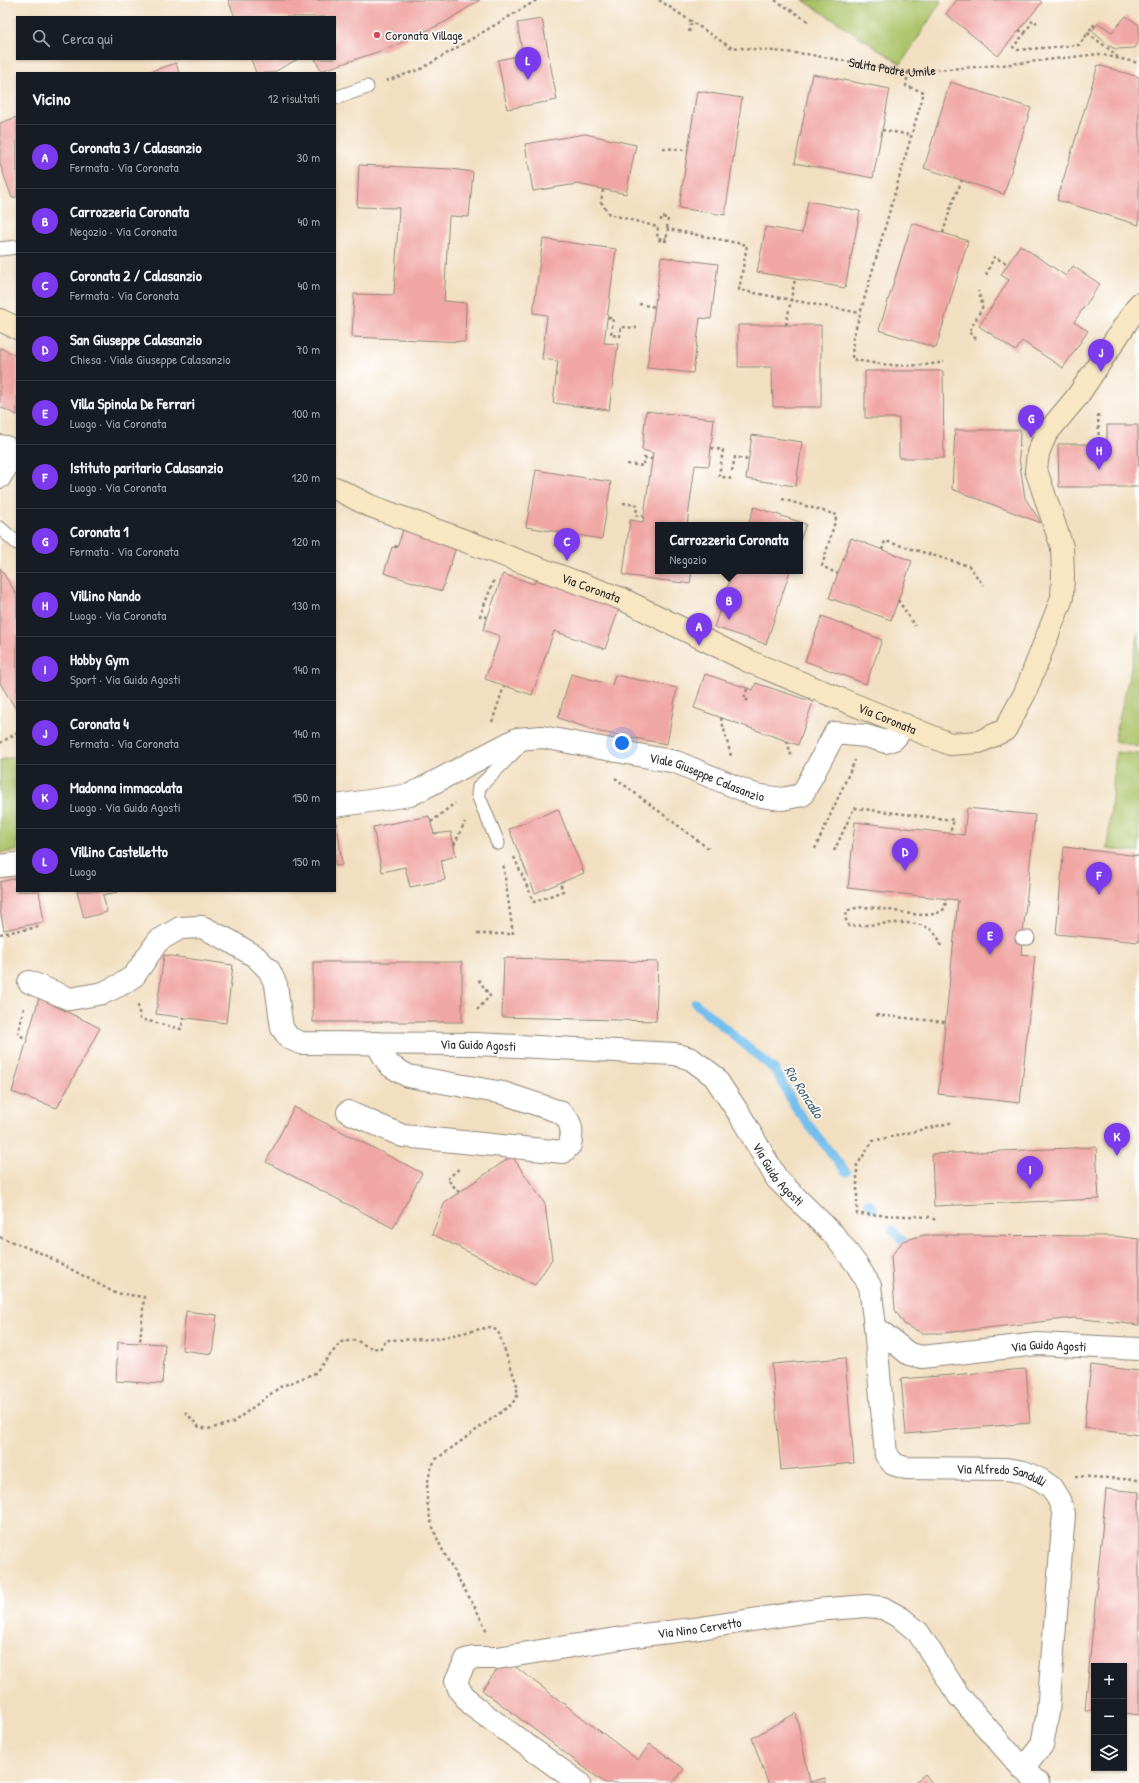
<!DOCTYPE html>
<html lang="it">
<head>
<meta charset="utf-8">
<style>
	body { margin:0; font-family:"Patrick Hand",sans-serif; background:#20242c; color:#f1f3f6 }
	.controls { position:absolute; right:12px; bottom:12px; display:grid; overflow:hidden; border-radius:0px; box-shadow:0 1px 3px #0004 }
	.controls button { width:36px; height:36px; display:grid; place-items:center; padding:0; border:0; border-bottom:1px solid #363941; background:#171b24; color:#f1f3f6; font:20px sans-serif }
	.you { position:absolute; left:622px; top:743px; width:14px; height:14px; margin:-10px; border:3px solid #fff; border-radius:50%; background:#1a73e8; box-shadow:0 0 0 6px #1a73e833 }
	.badge { display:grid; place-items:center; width:26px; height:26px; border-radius:50%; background:#7c3aed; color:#fff; font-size:13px; font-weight:700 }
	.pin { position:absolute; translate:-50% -33px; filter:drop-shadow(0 1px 2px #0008) }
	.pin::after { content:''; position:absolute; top:21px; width:14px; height:12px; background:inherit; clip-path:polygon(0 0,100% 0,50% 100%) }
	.popup { position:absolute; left:655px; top:522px; width:148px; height:52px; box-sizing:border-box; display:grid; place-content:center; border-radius:0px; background:#171b24; filter:drop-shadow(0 1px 3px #0005); font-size:13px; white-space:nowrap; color:#9ea1a6 }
	.popup b { font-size:15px; color:#f1f3f6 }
	.popup::after { content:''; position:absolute; left:50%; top:100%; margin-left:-8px; border:8px solid transparent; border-top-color:#171b24 }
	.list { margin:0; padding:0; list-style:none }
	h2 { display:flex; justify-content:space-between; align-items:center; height:52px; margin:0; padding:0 16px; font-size:17px }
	h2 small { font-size:13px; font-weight:400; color:#9ea1a6 }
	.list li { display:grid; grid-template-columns:26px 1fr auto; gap:12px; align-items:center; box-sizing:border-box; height:64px; padding:0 16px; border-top:1px solid #363941 }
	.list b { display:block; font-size:15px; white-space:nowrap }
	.list p { margin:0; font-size:13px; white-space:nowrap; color:#9ea1a6 }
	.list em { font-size:13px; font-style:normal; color:#9ea1a6 }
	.icon { flex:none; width:22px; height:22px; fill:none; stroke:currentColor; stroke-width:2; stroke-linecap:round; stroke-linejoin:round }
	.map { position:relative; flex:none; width:1139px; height:1783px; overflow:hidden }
	.search { position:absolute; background:#171b24; box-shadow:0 1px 3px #0004; left:16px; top:16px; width:320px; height:44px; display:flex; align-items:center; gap:10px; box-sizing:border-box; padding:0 14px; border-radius:0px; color:#9ea1a6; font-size:15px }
	.panel { position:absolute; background:#171b24; box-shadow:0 1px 3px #0004; left:16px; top:72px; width:320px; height:820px; border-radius:0px }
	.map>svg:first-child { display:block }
	.green { fill:#acc267; stroke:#6c7649 }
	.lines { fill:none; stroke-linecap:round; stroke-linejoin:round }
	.stream { stroke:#72beec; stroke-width:9 }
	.building { fill:#f0a6a2 }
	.lane-casing { stroke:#8e8576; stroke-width:15 }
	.street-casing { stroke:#8e8576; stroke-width:24 }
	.secondary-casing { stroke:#8e8576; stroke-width:24 }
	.path { stroke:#8e8576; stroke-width:2.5; stroke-dasharray:3 3; stroke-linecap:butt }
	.lane { stroke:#fff; stroke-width:13 }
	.street { stroke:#fff; stroke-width:22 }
	.secondary { stroke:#f9e7c3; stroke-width:22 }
	.tree { fill:#9d997a }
	.poi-dot { fill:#d1495b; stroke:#fff; stroke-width:1.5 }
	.labels { text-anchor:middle; stroke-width:3; stroke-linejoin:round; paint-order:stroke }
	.poi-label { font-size:13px; fill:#2b2b2b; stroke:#fff; text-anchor:start }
	.street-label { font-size:13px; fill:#2b2b2b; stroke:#fff }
	.water-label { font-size:14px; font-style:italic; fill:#445e6f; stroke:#fff }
</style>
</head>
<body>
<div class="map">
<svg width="1139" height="1783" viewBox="0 0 1139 1783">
	<rect width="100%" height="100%" fill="#fff"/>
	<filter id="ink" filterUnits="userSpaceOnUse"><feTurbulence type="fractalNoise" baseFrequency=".025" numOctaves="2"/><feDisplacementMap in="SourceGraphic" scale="8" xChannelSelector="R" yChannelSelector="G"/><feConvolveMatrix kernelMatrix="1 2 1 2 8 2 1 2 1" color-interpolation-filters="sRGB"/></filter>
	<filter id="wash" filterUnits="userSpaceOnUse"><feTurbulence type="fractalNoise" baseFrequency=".012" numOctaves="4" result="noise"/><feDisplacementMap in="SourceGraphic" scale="16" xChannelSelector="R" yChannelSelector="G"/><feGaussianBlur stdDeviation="0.9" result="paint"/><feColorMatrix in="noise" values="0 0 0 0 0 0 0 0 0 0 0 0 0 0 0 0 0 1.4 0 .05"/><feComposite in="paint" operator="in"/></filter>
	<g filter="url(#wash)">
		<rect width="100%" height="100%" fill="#f2dfc1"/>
		<g class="green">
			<polygon points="803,0 942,0 901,64"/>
			<polygon points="1139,632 1139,747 1114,741"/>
			<polygon points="1116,752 1139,754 1139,852 1107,849"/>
			<polygon points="14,757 17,757 17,851 0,853 0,760"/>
		</g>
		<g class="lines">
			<g class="stream">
				<polyline points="695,1003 775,1070 796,1109 846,1172"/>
				<polyline points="869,1203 874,1209"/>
				<polyline points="892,1230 903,1241"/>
			</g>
		</g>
		<g id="blocks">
			<g class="building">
				<polygon points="228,0 480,0 445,22 392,47 321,71 315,59 335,59 335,17 235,17"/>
				<polygon points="957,0 1039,0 1042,2 998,56 946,14"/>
				<polygon points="1126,16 1139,25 1139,41 1135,48 1116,49 1109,46 1092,31 1098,23 1112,32"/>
				<polygon points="542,19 557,100 507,109 498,60 523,55 517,23"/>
				<polygon points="251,59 298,59 272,73 256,73"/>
				<polygon points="176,63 179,73 146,73"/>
				<polygon points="1098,65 1139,77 1139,225 1057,200"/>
				<polygon points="812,74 890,89 873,178 795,163"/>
				<polygon points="950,82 1031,108 1004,194 924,168"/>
				<polygon points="697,91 742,98 725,215 679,208"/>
				<polygon points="17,117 17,197 12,198 0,164 0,123"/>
				<polygon points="585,134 636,145 626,194 577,184 533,191 525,144"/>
				<polygon points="359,165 451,169 473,172 469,217 449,216 444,301 466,303 465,342 352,337 354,294 394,295 399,208 357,207"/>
				<polygon points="808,201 860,211 845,288 757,272 766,227 802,233"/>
				<polygon points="912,223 968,241 936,348 879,330"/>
				<polygon points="543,239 616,249 604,343 618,344 609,410 553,403 558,361 542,359 547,315 533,313"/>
				<polygon points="1020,245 1066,276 1073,266 1100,284 1074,322 1088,331 1063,368 1022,341 1016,351 979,326 1009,280 1001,275"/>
				<polygon points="661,257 718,264 711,319 700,318 693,373 647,368"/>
				<polygon points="738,325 821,325 821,407 773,407 772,367 738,367"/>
				<polygon points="0,348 17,356 17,415 0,407"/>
				<polygon points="865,371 943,371 944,458 899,458 899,418 865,418"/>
				<polygon points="646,411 714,419 709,466 695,465 687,525 658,525 658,571 692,571 690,584 623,575 630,520 643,522 653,453 642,450"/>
				<polygon points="1107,425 1138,425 1139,487 1059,487 1058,444 1107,444"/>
				<polygon points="955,430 1020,430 1019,458 1025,498 1041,523 952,489"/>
				<polygon points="752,435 802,442 796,486 746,479"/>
				<polygon points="536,470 611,482 602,539 526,527"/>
				<polygon points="754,507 806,524 800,541 800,525 748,525"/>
				<polygon points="403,530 456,547 442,591 384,573 392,547 397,548"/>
				<polygon points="851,538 912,561 891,620 829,598"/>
				<polygon points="0,568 17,595 17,711 0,683"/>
				<polygon points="733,571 790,571 766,644 714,627"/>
				<polygon points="503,574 534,584 536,580 620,606 605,649 554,631 532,695 485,679 500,636 483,630"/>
				<polygon points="822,616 882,640 866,684 805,661"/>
				<polygon points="571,674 612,685 615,675 677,688 667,744 600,732 558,718"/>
				<polygon points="705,674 753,690 756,683 813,702 798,745 694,708"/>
				<polygon points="967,808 1035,815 1021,954 1035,956 1020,1103 938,1094 958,900 848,888 855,822 964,835"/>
				<polygon points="558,809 584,873 535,893 509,829"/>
				<polygon points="429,816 434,834 451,832 456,856 441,860 445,880 410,887 405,867 382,872 373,827"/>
				<polygon points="335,823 337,823 342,865 335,866"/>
				<polygon points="1064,847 1139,856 1139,942 1056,934"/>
				<polygon points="17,878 17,891 39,891 44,922 4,930 0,910 0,882"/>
				<polygon points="77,891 118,891 118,892 103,895 107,912 84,918"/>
				<polygon points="164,955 233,965 226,1023 156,1014"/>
				<polygon points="504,958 658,962 656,1021 502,1017"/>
				<rect x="313" y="962" width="149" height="60"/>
				<polygon points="39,998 100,1028 57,1108 12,1092"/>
				<polygon points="294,1107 422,1173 393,1228 266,1162"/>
				<polygon points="1096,1147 1099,1199 934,1206 932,1154"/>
				<polygon points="512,1156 545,1204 552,1259 535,1285 432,1234 445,1202"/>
				<polygon points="924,1235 1115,1236 1139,1239 1139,1325 1074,1318 944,1333 922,1333 905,1325 895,1310 891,1256 903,1241"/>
				<polygon points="186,1311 217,1315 212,1354 182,1350"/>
				<polygon points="118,1342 165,1344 162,1384 116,1381"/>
				<polygon points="845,1358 854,1463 781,1470 772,1364"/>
				<polygon points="1091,1365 1139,1371 1139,1435 1084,1428"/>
				<polygon points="1026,1369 1030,1423 906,1434 901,1379"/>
				<polygon points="1106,1489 1139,1492 1139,1715 1124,1713 1124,1666 1094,1666 1094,1710 1085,1710"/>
				<polygon points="505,1659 638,1760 650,1744 684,1769 673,1783 605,1783 482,1690"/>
				<polygon points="796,1713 810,1782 825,1778 826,1783 768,1783 752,1738"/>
				<polygon points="925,1774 932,1783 914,1783"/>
			</g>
		</g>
	</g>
	<g filter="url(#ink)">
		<use href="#blocks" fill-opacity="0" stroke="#8e8576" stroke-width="1"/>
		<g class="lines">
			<defs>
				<g id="lane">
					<polyline points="335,98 367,87"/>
					<polyline points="0,249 17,247"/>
					<polyline points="0,528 17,543"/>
					<polyline points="498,843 478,795 479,787 517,749 524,740"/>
					<polyline points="1022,938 1028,938"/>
				</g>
				<g id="street">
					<path d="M 0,446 L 6,447 C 12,460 7,466 0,477"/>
					<path id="s2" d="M 335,806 L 410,795 L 517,739 L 542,737 L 676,762 L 755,795 L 782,799 L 802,795 L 835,733 L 866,736 L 886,742 L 894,739 L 905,725"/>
					<polyline points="0,866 17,864"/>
					<path id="s3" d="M 29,982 L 70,999 L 103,993 L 120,985 L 134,976 L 158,941 L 180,928 L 202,927 L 230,941 L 256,957 L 269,970 L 276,985 L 282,1028 L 289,1038 L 301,1043 L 476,1044 L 675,1054 L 691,1059 L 714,1076 L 740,1115 L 777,1179 L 833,1234 L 857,1265 L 870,1286 L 875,1327 L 909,1354 L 922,1357 L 1038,1344 L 1139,1349"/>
					<path d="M 348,1112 L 403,1136 L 563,1152 L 570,1145 C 573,1130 572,1121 560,1112 L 503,1093 L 408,1076 L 389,1065 L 376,1043"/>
					<path id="s4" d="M 875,1327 L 886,1455 L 893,1464 L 906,1468 L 1006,1469 L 1024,1472 L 1041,1480 L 1051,1487 L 1059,1500 L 1064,1514 L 1048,1712 L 1042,1745 L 1023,1769"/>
					<path id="s5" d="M 579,1783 L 474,1707 L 460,1691 L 456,1681 L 466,1660 L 474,1658 L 497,1658 L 634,1636 L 694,1629 L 816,1610 L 867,1606 L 883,1608 L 901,1618 L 918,1632 L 959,1696 L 1023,1769 L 1038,1783"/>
				</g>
				<g id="secondary">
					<polyline points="0,320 17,328"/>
					<path id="s6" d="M 335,488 L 368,505 L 622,599 L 748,661 L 950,744 L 979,742 L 1005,730 L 1025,693 L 1062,598 L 1063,574 L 1062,547 L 1036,470 L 1038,453 L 1046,434 L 1077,397 L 1139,304"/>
				</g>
			</defs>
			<use href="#lane" class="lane-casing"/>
			<use href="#street" class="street-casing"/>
			<use href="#secondary" class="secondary-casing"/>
			<g class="path">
				<path id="s1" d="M 659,0 L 730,47 L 806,54 L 908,72 L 1002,65 L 1099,54 L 1139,63"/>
				<polyline points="775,0 808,21"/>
				<path d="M 1095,27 L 1093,25 L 1088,33 C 1098,42 1110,48 1118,58"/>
				<polyline points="1019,30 1025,33 1013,47 1018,50 1079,45 1088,33"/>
				<polyline points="689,32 692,20"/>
				<polyline points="1025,33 1033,20 1037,23"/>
				<path d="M 908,72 L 906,86 L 924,92 L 853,338 L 852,359 C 882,366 914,368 944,362"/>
				<polyline points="386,81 421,69 537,0"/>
				<polyline points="882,130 911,135"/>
				<polyline points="663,148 688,150"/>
				<polyline points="603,190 601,202 609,214 658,227 657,238 665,239 666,238"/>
				<polyline points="661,221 661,217 668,218 667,229"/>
				<polyline points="943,233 951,206 962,180"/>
				<polyline points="658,240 666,241 668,229 747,245 739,290 860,313"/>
				<polyline points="986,275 994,257 1008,264"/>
				<polyline points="639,304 655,307"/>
				<polyline points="608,318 613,318 611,335 620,336 621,327 637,328"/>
				<polyline points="786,325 795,279"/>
				<polyline points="976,339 969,332 983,306 978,291"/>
				<polyline points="1098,414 1099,444"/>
				<polyline points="711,448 723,450 719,476 732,479"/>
				<polyline points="627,464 643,466 644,458 652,459"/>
				<polyline points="732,471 735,457 748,460"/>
				<polyline points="782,499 837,515 822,566 838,574"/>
				<polyline points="623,503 637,505 636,515 644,517"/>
				<polyline points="555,546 559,533"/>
				<polyline points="395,548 397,543"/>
				<polyline points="882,550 885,541 969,566 983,585"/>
				<polyline points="898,600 915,626"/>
				<polyline points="487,617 480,616 494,580"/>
				<polyline points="747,689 744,699 750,701"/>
				<polyline points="721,718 731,756"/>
				<polyline points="492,722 504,686"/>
				<polyline points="787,741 792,758"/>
				<polyline points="0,743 17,733"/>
				<polyline points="615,778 709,849"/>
				<polyline points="431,822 455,803"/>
				<polyline points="454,845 465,822"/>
				<polyline points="815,849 855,760"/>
				<polyline points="834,851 854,808 954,820 950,833"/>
				<polyline points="514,857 534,902 563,891 560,883"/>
				<polyline points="0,934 39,927"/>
				<polyline points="477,934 513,934 503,863"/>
				<path d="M 941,946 C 940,943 939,938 936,935 C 923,914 869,927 849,926 L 845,918 L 847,911 C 875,897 925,928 945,908 L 946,899"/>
				<polyline points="138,1005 140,1019 181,1029 184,1017"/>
				<polyline points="24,1008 18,1034 26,1039"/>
				<polyline points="477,1010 490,996 478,979"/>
				<polyline points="876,1015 945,1022"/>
				<polyline points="459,1192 447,1179 460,1168"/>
				<polyline points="935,1220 931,1217 857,1214 857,1165 873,1141 954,1122"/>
				<polyline points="0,1237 43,1254 115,1293 144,1297 140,1343"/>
				<path d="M 185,1412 L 199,1427 L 208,1429 L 232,1423 L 280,1387 L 315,1373 L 341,1342 L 356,1340 L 368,1347 L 380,1349 L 386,1340 L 435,1339 L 490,1327 L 498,1331 L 517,1385 L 517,1396 L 512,1404 L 435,1460 C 405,1519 466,1580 487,1632"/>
				<polyline points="1075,1476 1139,1480"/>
			</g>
			<use href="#lane" class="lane"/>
			<use href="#street" class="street"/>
			<use href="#secondary" class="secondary"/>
		</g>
		<circle class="tree" cx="698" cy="620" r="6"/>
	</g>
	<circle class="poi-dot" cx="377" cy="35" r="4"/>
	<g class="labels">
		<g class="poi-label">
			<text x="385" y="40">Coronata Village</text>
		</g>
		<g class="street-label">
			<text dy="5" stroke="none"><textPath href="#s1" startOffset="249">Salita Padre Umile</textPath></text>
			<text dy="5" stroke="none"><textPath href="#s6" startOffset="275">Via Coronata</textPath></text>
			<text dy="5" stroke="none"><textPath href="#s6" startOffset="599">Via Coronata</textPath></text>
			<text dy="5" stroke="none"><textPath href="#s2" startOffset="392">Viale Giuseppe Calasanzio</textPath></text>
			<text dy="5" stroke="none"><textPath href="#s3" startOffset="546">Via Guido Agosti</textPath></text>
			<text dy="5" stroke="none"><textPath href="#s3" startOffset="906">Via Guido Agosti</textPath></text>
			<text dy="5" stroke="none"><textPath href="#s3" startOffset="1277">Via Guido Agosti</textPath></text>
			<text dy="5" stroke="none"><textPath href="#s4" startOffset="250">Via Alfredo Sandulli</textPath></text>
			<text dy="5" stroke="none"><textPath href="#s5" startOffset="421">Via Nino Cervetto</textPath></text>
		</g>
		<g class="water-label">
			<text transform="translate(804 1092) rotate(57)" y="5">Rio Roncallo</text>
		</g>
	</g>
</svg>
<div class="controls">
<button>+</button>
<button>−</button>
<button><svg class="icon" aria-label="layers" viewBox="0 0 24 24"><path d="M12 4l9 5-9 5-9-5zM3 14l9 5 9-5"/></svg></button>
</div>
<div class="you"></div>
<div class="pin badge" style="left:699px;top:646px">A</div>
<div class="pin badge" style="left:729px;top:620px">B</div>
<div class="popup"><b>Carrozzeria Coronata</b>Negozio</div>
<div class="pin badge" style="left:567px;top:561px">C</div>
<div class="pin badge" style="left:905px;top:871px">D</div>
<div class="pin badge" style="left:990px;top:955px">E</div>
<div class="pin badge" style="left:1099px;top:895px">F</div>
<div class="pin badge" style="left:1031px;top:438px">G</div>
<div class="pin badge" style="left:1099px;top:470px">H</div>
<div class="pin badge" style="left:1030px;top:1189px">I</div>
<div class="pin badge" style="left:1101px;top:372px">J</div>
<div class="pin badge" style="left:1117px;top:1156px">K</div>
<div class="pin badge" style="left:528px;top:80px">L</div>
<div class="search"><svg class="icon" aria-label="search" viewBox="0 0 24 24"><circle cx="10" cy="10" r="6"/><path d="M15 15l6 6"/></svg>Cerca qui</div>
<section class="panel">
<h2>Vicino<small>12 risultati</small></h2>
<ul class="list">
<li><span class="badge">A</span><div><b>Coronata 3 / Calasanzio</b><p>Fermata · Via Coronata</p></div><em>30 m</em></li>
<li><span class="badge">B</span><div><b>Carrozzeria Coronata</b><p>Negozio · Via Coronata</p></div><em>40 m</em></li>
<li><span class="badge">C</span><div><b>Coronata 2 / Calasanzio</b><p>Fermata · Via Coronata</p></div><em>40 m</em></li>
<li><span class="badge">D</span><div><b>San Giuseppe Calasanzio</b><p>Chiesa · Viale Giuseppe Calasanzio</p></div><em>70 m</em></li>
<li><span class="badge">E</span><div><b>Villa Spinola De Ferrari</b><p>Luogo · Via Coronata</p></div><em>100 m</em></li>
<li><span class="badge">F</span><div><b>Istituto paritario Calasanzio</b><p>Luogo · Via Coronata</p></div><em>120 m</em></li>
<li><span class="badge">G</span><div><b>Coronata 1</b><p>Fermata · Via Coronata</p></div><em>120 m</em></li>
<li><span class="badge">H</span><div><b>Villino Nando</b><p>Luogo · Via Coronata</p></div><em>130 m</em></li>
<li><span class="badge">I</span><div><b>Hobby Gym</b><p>Sport · Via Guido Agosti</p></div><em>140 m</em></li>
<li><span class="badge">J</span><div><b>Coronata 4</b><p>Fermata · Via Coronata</p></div><em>140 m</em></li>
<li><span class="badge">K</span><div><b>Madonna immacolata</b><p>Luogo · Via Guido Agosti</p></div><em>150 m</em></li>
<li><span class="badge">L</span><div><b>Villino Castelletto</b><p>Luogo</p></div><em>150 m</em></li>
</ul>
</section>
</div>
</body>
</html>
